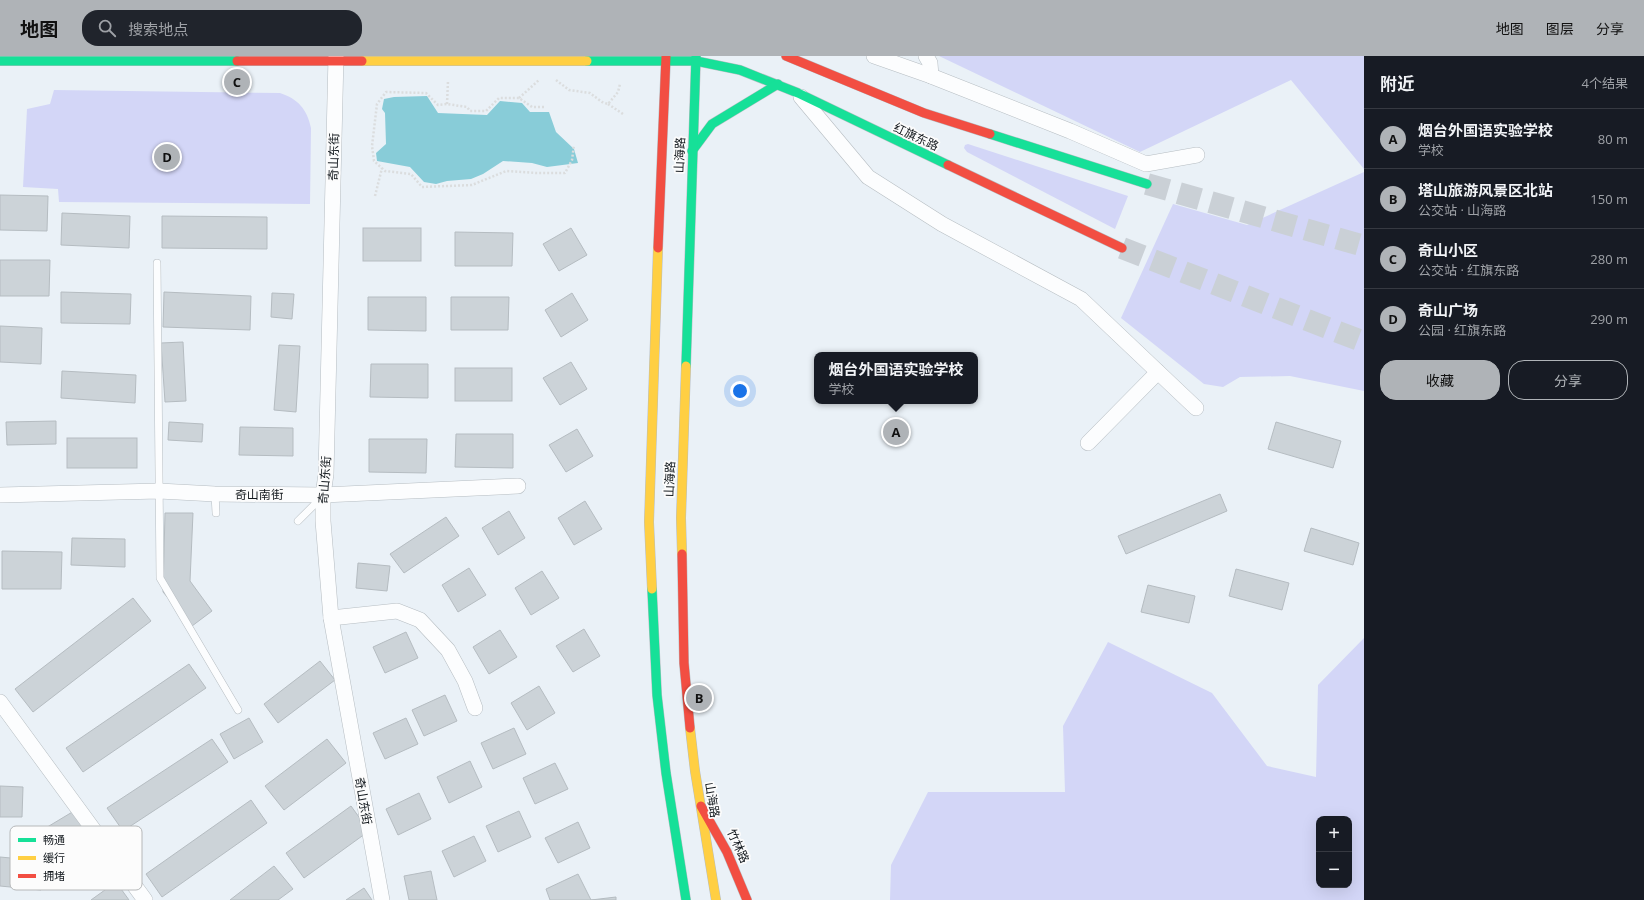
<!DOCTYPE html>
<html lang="zh">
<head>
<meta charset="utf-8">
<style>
	body { margin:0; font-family:"Open Sans","Noto Sans SC",sans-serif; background:#20242c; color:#f1f3f6 }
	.controls { position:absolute; right:12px; bottom:12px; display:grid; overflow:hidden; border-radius:8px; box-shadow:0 4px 16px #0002 }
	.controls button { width:36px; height:36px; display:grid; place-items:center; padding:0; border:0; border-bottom:1px solid #363941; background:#171b24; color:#f1f3f6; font:20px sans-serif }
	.you { position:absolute; left:740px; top:335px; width:14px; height:14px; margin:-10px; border:3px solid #fff; border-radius:50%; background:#1a73e8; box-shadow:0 0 0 6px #1a73e833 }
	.badge { display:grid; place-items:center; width:26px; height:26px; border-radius:50%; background:#afb3b7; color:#111; font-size:13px; font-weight:700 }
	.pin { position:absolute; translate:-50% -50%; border:2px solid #fff; box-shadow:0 1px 4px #0006 }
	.popup { position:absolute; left:814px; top:296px; width:164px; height:52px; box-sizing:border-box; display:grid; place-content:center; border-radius:8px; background:#171b24; filter:drop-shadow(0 1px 3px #0005); font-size:13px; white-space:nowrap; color:#9ea1a6 }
	.popup b { font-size:15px; color:#f1f3f6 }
	.popup::after { content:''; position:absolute; left:50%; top:100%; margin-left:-8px; border:8px solid transparent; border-top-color:#171b24 }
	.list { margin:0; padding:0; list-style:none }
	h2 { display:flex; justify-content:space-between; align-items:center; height:52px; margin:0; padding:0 16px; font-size:17px }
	h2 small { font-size:13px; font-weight:400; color:#9ea1a6 }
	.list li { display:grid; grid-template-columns:26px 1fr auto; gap:12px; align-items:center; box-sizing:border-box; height:60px; padding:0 16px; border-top:1px solid #363941 }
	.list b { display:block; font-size:15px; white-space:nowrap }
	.list p { margin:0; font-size:13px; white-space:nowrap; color:#9ea1a6 }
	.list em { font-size:13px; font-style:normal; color:#9ea1a6 }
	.actions { display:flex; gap:8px; padding:12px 16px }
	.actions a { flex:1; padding:9px 0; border:1px solid #afb3b7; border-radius:16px; text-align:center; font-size:14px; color:#afb3b7 }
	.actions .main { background:#afb3b7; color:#111 }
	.icon { flex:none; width:22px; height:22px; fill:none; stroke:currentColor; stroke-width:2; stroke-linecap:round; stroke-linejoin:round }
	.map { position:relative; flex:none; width:1364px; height:844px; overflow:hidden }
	header { display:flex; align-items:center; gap:24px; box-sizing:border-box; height:56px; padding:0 20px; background:#afb3b7; color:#111 }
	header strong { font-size:19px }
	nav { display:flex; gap:22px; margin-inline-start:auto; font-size:14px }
	.search { width:280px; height:36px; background:#20242c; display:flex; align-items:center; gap:10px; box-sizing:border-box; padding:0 14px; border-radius:16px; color:#9ea1a6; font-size:15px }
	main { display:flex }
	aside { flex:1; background:#171b24 }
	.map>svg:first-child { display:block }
	.green { fill:#d3d6f7; fill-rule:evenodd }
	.water { fill:#88ccd8 }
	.building { fill:#ccd3d8; stroke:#b5bcc1 }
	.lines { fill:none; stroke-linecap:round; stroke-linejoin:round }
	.primary-tunnel { stroke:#cad0d6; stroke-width:22; stroke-dasharray:22 11; stroke-linecap:butt }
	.lane-casing { stroke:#b6bdc2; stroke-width:8 }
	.street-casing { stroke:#b6bdc2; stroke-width:16 }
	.fast-casing { stroke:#b6bdc2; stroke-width:10 }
	.slow-casing { stroke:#b6bdc2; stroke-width:10 }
	.jam-casing { stroke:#b6bdc2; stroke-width:10 }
	.path { stroke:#dbddde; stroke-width:2.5; stroke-dasharray:2 2; stroke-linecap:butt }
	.lane { stroke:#fcfdfe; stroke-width:7 }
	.street { stroke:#fcfdfe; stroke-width:15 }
	.fast { stroke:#16e098; stroke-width:9 }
	.slow { stroke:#ffcf43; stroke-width:9 }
	.jam { stroke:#f24e42; stroke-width:9 }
	.labels { text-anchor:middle; stroke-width:3.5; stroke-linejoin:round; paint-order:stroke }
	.street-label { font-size:12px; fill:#12181d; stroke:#fcfcfc }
	.key { fill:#fcfcfc; stroke:#b6b8b9; stroke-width:1 }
	.key-label { font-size:11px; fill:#12181d }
</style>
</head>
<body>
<header>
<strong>地图</strong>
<div class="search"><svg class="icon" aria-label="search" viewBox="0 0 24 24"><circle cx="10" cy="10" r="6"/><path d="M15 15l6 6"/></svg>搜索地点</div>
<nav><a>地图</a><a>图层</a><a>分享</a></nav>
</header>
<main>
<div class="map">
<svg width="1364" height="844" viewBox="0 0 1364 844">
	<rect width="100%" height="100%" fill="#eaf1f7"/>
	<g class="green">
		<polygon points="939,0 1364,0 1364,113 1291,24 1140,96"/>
		<path d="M 54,34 L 280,37 C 298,43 307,53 311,72 L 310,148 L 59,146 L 58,133 L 23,131 L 27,53 L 50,48 Z"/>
		<polygon points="968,88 1128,140 1115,173 967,96 964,92 965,89"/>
		<polygon points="1364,116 1364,335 1290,320 1240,321 1223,331 1204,328 1121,262 1173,148 1247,169"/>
		<path d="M 1364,582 L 1364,844 L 890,844 L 891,809 L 928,736 L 1065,736 L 1063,670 L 1108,586 L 1212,637 L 1267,710 L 1316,721 L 1318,629 ZM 1319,763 L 1349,763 L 1349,829 L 1319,829 Z"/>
	</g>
	<polygon class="water" points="427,40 438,57 487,59 500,45 522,47 530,56 549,56 556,76 574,93 578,107 547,111 532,107 503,105 483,118 471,123 447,125 436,128 424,126 410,111 377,105 376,97 386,88 385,57 382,53 384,43 394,41"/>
	<g class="building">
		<polygon points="0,139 48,140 47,175 0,174"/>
		<polygon points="62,157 130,160 129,192 61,189"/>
		<polygon points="162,160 267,161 267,193 162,192"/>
		<rect x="363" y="172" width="58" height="33"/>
		<polygon points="571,172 587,199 559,215 543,188"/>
		<polygon points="455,176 513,177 512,210 455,210"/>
		<polygon points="0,204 50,204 49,240 0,240"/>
		<polygon points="61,236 131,238 130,268 61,267"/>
		<polygon points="164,236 251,240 250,274 163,271"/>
		<polygon points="272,237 294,238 292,263 271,261"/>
		<polygon points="572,237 588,264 561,281 545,254"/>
		<polygon points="368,241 426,241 426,275 368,274"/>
		<polygon points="451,241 509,241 508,274 451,274"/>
		<polygon points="0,270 42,272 41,308 0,306"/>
		<polygon points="183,286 186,345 165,346 161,287"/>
		<polygon points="279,289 300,290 296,356 274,354"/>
		<polygon points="571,306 587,333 560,349 543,322"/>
		<polygon points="371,308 428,308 428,342 370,341"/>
		<rect x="455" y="312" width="57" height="33"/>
		<polygon points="62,315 136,319 135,347 61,342"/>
		<polygon points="56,365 56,388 7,389 6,366"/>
		<polygon points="169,366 203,368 202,386 168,384"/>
		<polygon points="1276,366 1341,385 1333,412 1268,393"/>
		<polygon points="240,371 293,372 293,400 239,399"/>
		<polygon points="577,373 593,400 566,416 549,389"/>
		<polygon points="456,378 513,378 513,412 455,411"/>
		<rect x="67" y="382" width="70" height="30"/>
		<polygon points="369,383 427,383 426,417 369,416"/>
		<polygon points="1220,438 1227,455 1126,498 1118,480"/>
		<polygon points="585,445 602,473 574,489 558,462"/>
		<polygon points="509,455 525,482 498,499 482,472"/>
		<polygon points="165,457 193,457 190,525 212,555 192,570 163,536"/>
		<polygon points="446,461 459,480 404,517 390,498"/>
		<polygon points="1311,472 1359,487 1353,509 1304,495"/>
		<polygon points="72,482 125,483 125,511 71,509"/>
		<polygon points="2,495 62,496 61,533 2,533"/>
		<polygon points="358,507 390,510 387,535 356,532"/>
		<polygon points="469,512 486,539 458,556 442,529"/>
		<polygon points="1236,513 1289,527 1282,554 1229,540"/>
		<polygon points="542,515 559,542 531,559 515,532"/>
		<polygon points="1148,529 1195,540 1189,567 1141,556"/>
		<polygon points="133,542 151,565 33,656 15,633"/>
		<polygon points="584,573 600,600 573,616 556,590"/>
		<polygon points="500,574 517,601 489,618 473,591"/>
		<polygon points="406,576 418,602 385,617 373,591"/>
		<polygon points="320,605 335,624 278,667 264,648"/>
		<polygon points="189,608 206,632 83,716 66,692"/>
		<polygon points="539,630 555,657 527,674 511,647"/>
		<polygon points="445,639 457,665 424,680 412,654"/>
		<polygon points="249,662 263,686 234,703 220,678"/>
		<polygon points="406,662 418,688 385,703 373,677"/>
		<polygon points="514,672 526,698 493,713 481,687"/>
		<polygon points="212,683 228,706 123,775 107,752"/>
		<polygon points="327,683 346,707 284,754 265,730"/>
		<polygon points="470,705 482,731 449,747 437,721"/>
		<polygon points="555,707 568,733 535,748 523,722"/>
		<polygon points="0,730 23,731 22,761 0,761"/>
		<polygon points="419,737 431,763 398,779 386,753"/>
		<polygon points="251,744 267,767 162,841 146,818"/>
		<polygon points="351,750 369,775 304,822 286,797"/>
		<polygon points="74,755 103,803 73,821 44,773"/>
		<polygon points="519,755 531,781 498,796 486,770"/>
		<polygon points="578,766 590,792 558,807 545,782"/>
		<polygon points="474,780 486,805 454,821 442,795"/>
		<polygon points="0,801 43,805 41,834 0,830"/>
		<polygon points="274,810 293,833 278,844 230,844"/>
		<polygon points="431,815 437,844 409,844 404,820"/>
		<polygon points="578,818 591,844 550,844 546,833"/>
		<polygon points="116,826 129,844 91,844"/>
		<polygon points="364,832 372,844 346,844"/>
		<polygon points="616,841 616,844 591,844"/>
	</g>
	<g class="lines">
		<g class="primary-tunnel">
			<polyline points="1147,128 1364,190"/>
			<polyline points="1122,192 1364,286"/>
		</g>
		<defs>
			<g id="lane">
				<polyline points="157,207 160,522 238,654"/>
				<polyline points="215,438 216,457"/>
				<polyline points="298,465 322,441"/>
			</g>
			<g id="street">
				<polyline points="336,0 326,418 323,439 323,465 331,562 382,844"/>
				<polyline points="874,0 931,20 1070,75 1146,108 1197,99"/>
				<polyline points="926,0 930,7 931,20"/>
				<polyline points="801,41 868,121 942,168 1081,243 1196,352"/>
				<polyline points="1088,387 1158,316"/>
				<polyline points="0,439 159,435 215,438 323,439 518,430"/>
				<polyline points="331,562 397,555 420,564 448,594 465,625 475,652"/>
				<polyline points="0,646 145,844"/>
			</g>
			<g id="fast">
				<polyline points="0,5 237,5"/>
				<polyline points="587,5 696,5 740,14 798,37 948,109"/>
				<polyline points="990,78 1147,128"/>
				<polyline points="692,95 712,68 778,28"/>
				<polyline points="686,310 696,0"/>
				<polyline points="652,533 657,639 666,717 686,844"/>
			</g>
			<g id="slow">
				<polyline points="362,5 587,5"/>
				<polyline points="682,498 681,462 686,310"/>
				<polyline points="652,533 649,466 658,192"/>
				<polyline points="690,672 695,715 716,844"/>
			</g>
			<g id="jam">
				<polyline points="786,0 924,57 990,78"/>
				<polyline points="237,5 362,5"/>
				<polyline points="948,109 1122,192"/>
				<polyline points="658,192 666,0"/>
				<polyline points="682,498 684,607 690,672"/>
				<polyline points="701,750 727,796 747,844"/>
			</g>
		</defs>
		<use href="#lane" class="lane-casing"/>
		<use href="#street" class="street-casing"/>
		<use href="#fast" class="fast-casing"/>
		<use href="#slow" class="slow-casing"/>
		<use href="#jam" class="jam-casing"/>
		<g class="path">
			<polyline points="556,24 569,34 590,37 602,46 608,48 618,36 620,28"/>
			<polyline points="519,42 539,24"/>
			<polyline points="447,48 448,25"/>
			<polyline points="608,48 623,58"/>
			<polyline points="544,51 532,51 519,42 499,42 486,55 470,55 467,51 447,48 438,49 426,37 386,36 377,48 372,90 374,105 385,115 411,118 422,131 472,129 506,115 537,117 565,117 572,104 574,89"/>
			<polyline points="375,140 382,112"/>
		</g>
		<use href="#lane" class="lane"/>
		<use href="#street" class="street"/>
		<use href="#fast" class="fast"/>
		<use href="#slow" class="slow"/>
		<use href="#jam" class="jam"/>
	</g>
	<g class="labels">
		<g class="street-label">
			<text transform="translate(916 81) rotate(25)" y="4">红旗东路</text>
			<text transform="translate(680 99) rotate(-88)" y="4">山海路</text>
			<text transform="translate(334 101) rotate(-89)" y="4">奇山东街</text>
			<text transform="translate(670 423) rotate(-88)" y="4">山海路</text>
			<text transform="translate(325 424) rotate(-86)" y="4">奇山东街</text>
			<text x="259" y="443">奇山南街</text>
			<text transform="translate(712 744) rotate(80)" y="4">山海路</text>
			<text transform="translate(363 745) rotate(80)" y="4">奇山东街</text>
			<text transform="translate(738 790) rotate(66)" y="4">竹林路</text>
		</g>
	</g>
	<rect x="10" y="770" width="132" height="64" rx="6" class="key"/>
	<rect x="18" y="782" width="18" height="4" fill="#16e098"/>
	<rect x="18" y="800" width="18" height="4" fill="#ffcf43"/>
	<rect x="18" y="818" width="18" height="4" fill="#f24e42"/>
	<g class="key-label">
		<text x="43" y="788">畅通</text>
		<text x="43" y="806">缓行</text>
		<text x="43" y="824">拥堵</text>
	</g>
</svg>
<div class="controls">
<button>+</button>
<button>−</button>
</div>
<div class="you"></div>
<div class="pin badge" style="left:896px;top:376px">A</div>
<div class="popup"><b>烟台外国语实验学校</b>学校</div>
<div class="pin badge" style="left:699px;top:642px">B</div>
<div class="pin badge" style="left:237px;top:26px">C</div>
<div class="pin badge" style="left:167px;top:101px">D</div>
</div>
<aside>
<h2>附近<small>4个结果</small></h2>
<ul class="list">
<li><span class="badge">A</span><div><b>烟台外国语实验学校</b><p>学校</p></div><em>80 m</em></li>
<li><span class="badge">B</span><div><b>塔山旅游风景区北站</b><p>公交站 · 山海路</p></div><em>150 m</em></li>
<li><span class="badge">C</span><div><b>奇山小区</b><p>公交站 · 红旗东路</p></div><em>280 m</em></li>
<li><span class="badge">D</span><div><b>奇山广场</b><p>公园 · 红旗东路</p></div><em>290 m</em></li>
</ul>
<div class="actions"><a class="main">收藏</a><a>分享</a></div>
</aside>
</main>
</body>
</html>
